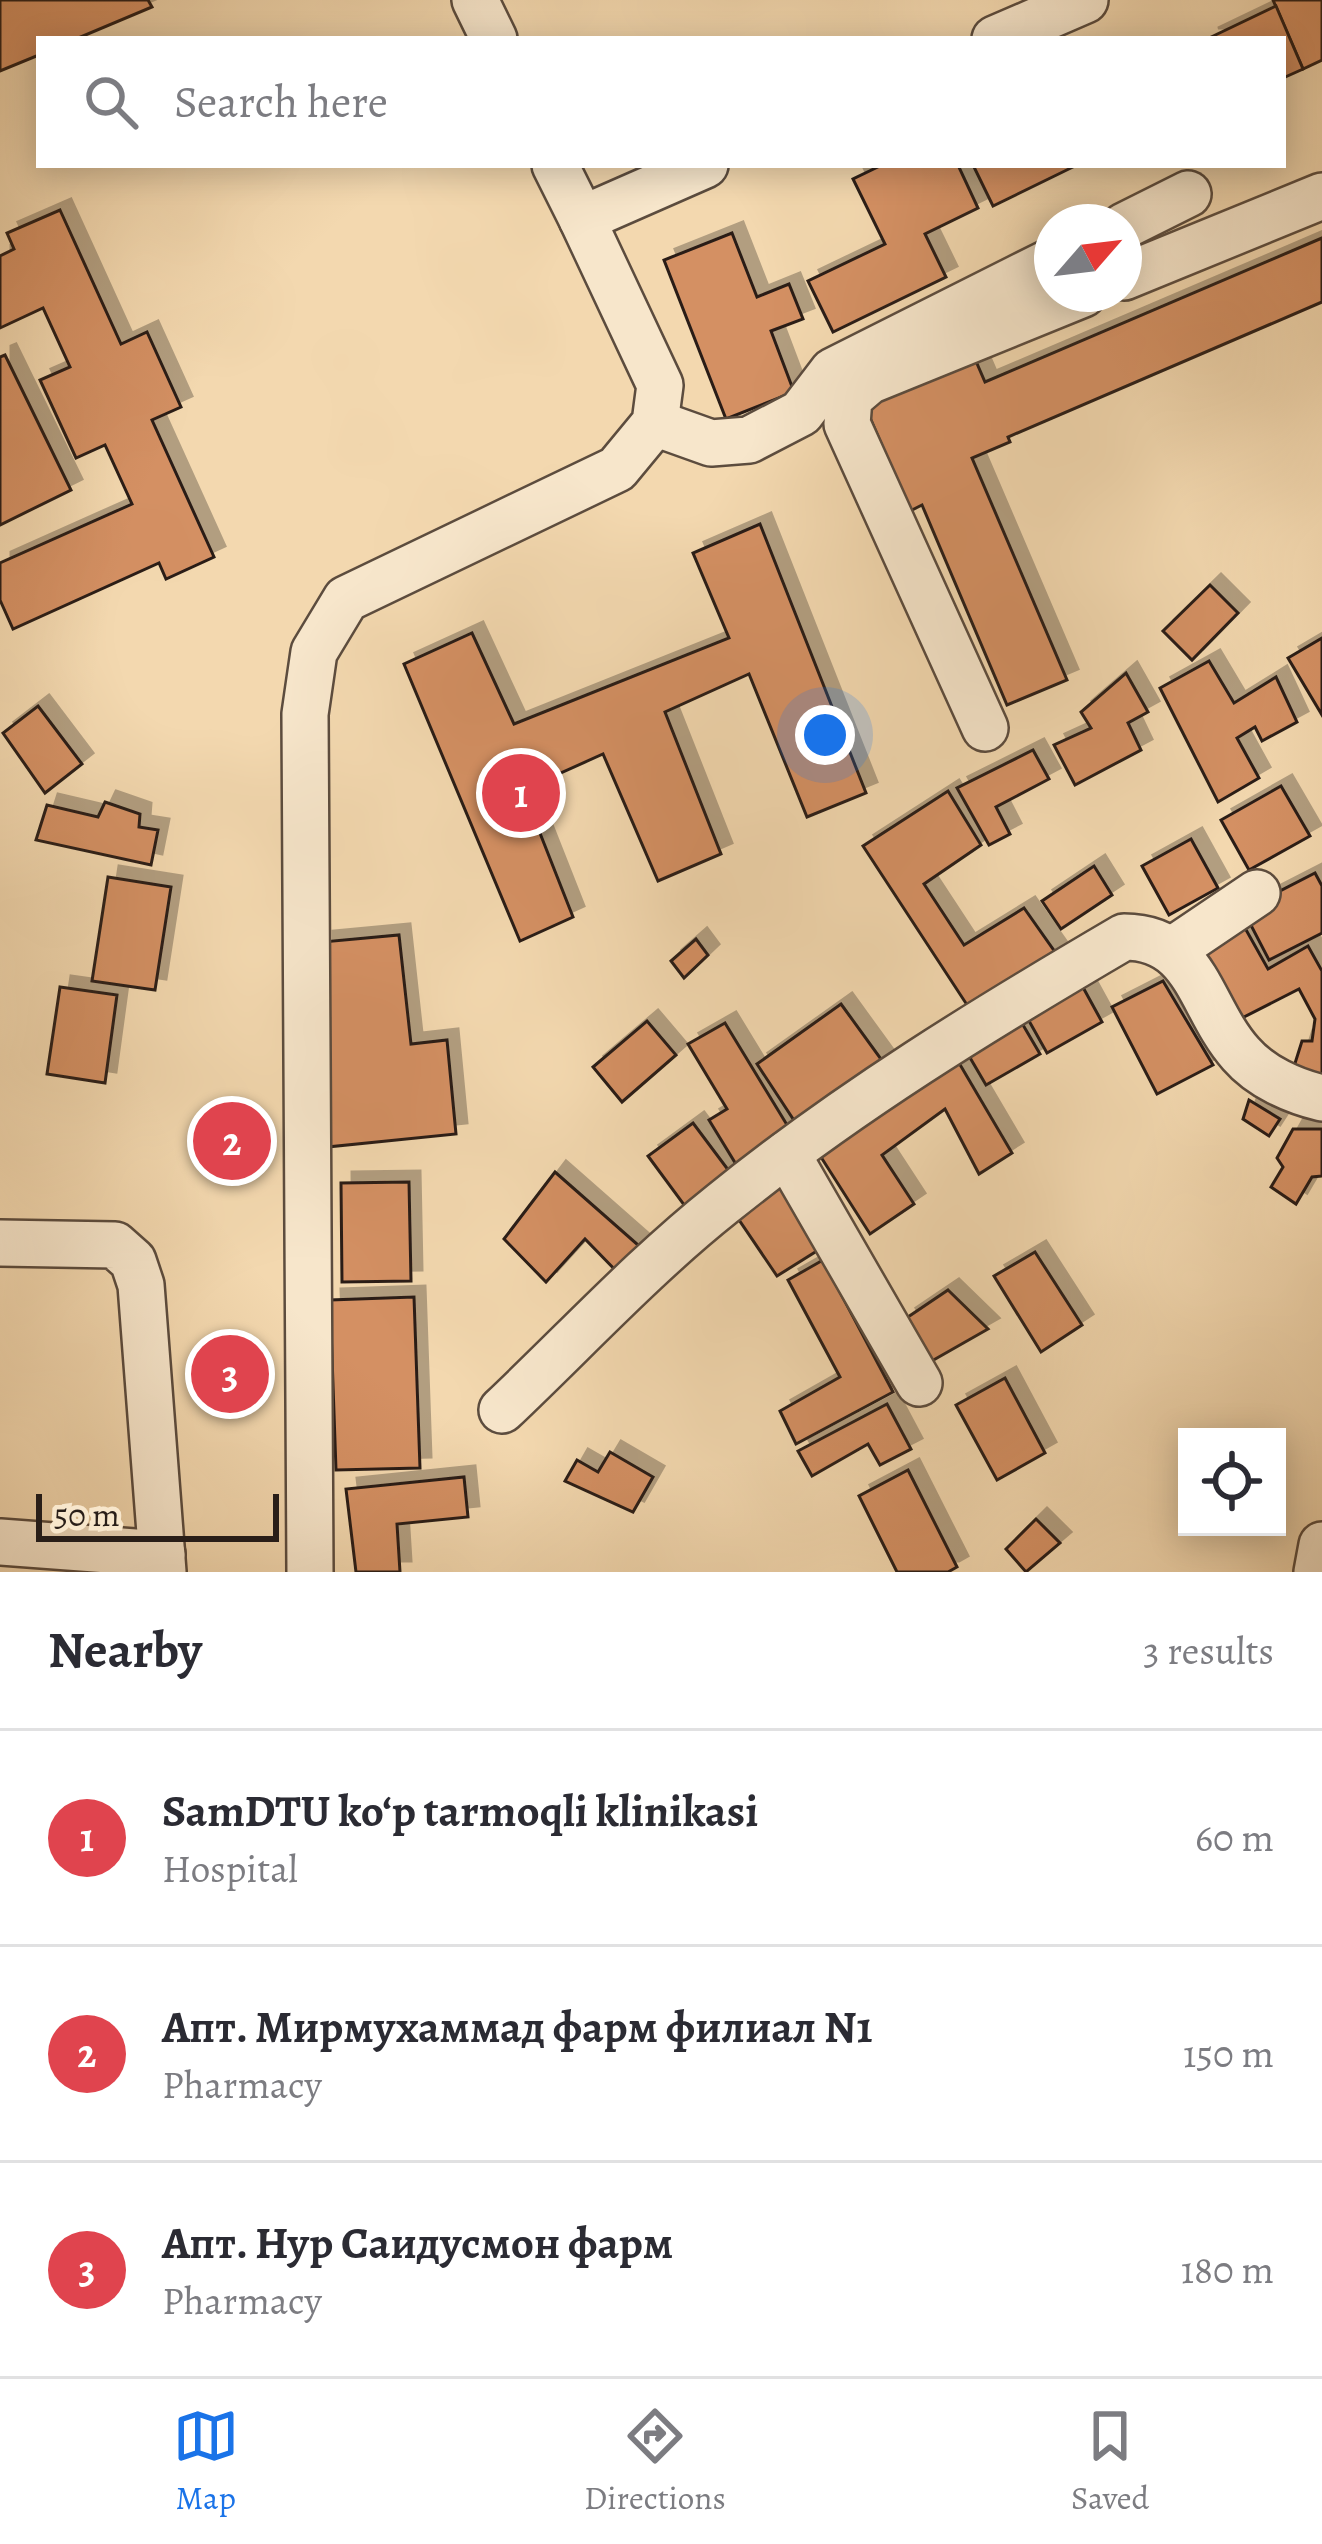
<!DOCTYPE html>
<html lang="en">
<head>
<meta charset="utf-8">
<style>
	body { margin:0; font-family:Alegreya,serif; background:#f2f2f3; color:#2b2b33 }
	.controls { position:absolute; right:36px; bottom:36px; display:grid; overflow:hidden; border-radius:0px; box-shadow:0 6px 30px #0003 }
	.controls button { width:108px; height:108px; display:grid; place-items:center; padding:0; border:0; border-bottom:3px solid #e1e1e2; background:#fff; color:#2b2b33; font:60px sans-serif }
	.compass { position:absolute; left:1034px; top:204px; width:108px; height:108px; border-radius:50%; background:#fff; box-shadow:0 6px 30px #0003; rotate:62deg }
	.scale { position:absolute; left:36px; bottom:30px; width:243px; box-sizing:border-box; padding-left:12px; border:6px solid #291e18; border-top:0; font-size:33px; line-height:42px; white-space:nowrap; color:#291e18; -webkit-text-stroke:9px #f7e6cb; paint-order:stroke }
	.you { position:absolute; left:825px; top:735px; width:42px; height:42px; margin:-30px; border:9px solid #fff; border-radius:50%; background:#1a73e8; box-shadow:0 0 0 18px #1a73e833 }
	.badge { display:grid; place-items:center; width:78px; height:78px; border-radius:50%; background:#1a73e8; color:#fff; font-size:39px; font-weight:700 }
	.pin { position:absolute; translate:-50% -50%; border:6px solid #fff; box-shadow:0 3px 12px #0006 }
	.list { margin:0; padding:0; list-style:none }
	h2 { display:flex; justify-content:space-between; align-items:center; height:156px; margin:0; padding:0 48px; font-size:51px }
	h2 small { font-size:39px; font-weight:400; color:#7c7c81 }
	.list li { display:grid; grid-template-columns:78px 1fr auto; gap:36px; align-items:center; box-sizing:border-box; height:216px; padding:0 48px; border-top:3px solid #e1e1e2 }
	.list b { display:block; font-size:45px; white-space:nowrap }
	.list p { margin:0; font-size:39px; white-space:nowrap; color:#7c7c81 }
	.list em { font-size:39px; font-style:normal; color:#7c7c81 }
	.icon { flex:none; width:66px; height:66px; fill:none; stroke:currentColor; stroke-width:2; stroke-linecap:round; stroke-linejoin:round }
	.map { position:relative; flex:none; width:1322px; height:1572px; overflow:hidden }
	.search { position:absolute; background:#fff; box-shadow:0 6px 30px #0003; left:36px; right:36px; top:36px; height:132px; display:flex; align-items:center; gap:30px; box-sizing:border-box; padding:0 42px; border-radius:0px; color:#7c7c81; font-size:45px }
	.sheet { height:804px; background:#fff }
	nav { display:flex; justify-content:space-around; align-items:center; box-sizing:border-box; height:168px; border-top:3px solid #e1e1e2; background:#fff; font-size:33px; color:#7c7c81 }
	nav a { display:grid; justify-items:center; gap:6px }
	nav .on { color:#1a73e8 }
	.map>svg:first-child { display:block }
	.building { fill:#d49064; stroke:#291e18; stroke-width:3; filter:url(#shadow) }
	.lines { fill:none; stroke-linecap:round; stroke-linejoin:round }
	.minor-casing { stroke:#5c4c3e; stroke-width:50 }
	.minor { stroke:#f7e6cb; stroke-width:45 }
</style>
</head>
<body>
<div class="map">
<svg width="1322" height="1572" viewBox="0 0 1322 1572">
	<defs>
		<filter id="shadow"><feDropShadow dx="11" dy="-11" stdDeviation="0" flood-color="#0004"/></filter>
	</defs>
	<rect width="100%" height="100%" fill="#f3d8af"/>
	<filter id="stains"><feTurbulence type="fractalNoise" baseFrequency=".00167" numOctaves="4"/><feColorMatrix values="0 0 0 0 .2 0 0 0 0 .09 0 0 0 0 .02 0 0 0 .5 -.17"/></filter>
	<radialGradient id="worn" r=".72"><stop offset=".6" stop-color="#630" stop-opacity="0"/><stop offset="1" stop-color="#630" stop-opacity=".3"/></radialGradient>
	<g class="building">
		<polygon points="0,0 148,0 152,7 76,39 39,39 39,55 0,71"/>
		<polygon points="1273,0 1322,0 1322,60 1303,69"/>
		<polygon points="1276,6 1303,69 1283,78 1283,39 1207,39"/>
		<polygon points="882,165 958,165 978,208 925,234 946,277 833,332 808,281 885,244 853,179"/>
		<polygon points="973,165 1077,165 993,206"/>
		<polygon points="60,210 121,344 147,332 181,407 152,420 214,557 166,579 159,563 13,629 0,600 0,563 132,504 105,445 76,458 40,380 70,367 43,308 0,328 0,256 14,249 7,233"/>
		<polygon points="732,233 757,297 789,284 803,319 771,331 794,392 726,419 664,260"/>
		<polygon points="1322,238 1322,302 1008,437 1010,442 972,458 1067,680 1007,705 922,505 910,511 862,399 972,352 985,382"/>
		<polygon points="5,355 71,490 0,525 0,357"/>
		<polygon points="760,524 866,793 807,817 749,674 665,712 721,854 658,881 603,754 523,790 573,917 520,941 404,664 472,633 514,724 729,638 693,553"/>
		<polygon points="1210,585 1238,613 1192,660 1163,631"/>
		<polygon points="1322,638 1322,715 1288,658"/>
		<polygon points="1209,661 1234,703 1276,677 1297,722 1262,741 1255,727 1237,738 1259,778 1218,802 1160,688"/>
		<polygon points="1126,673 1148,712 1128,723 1141,750 1075,785 1054,745 1091,728 1081,712"/>
		<polygon points="38,706 82,764 45,793 3,733"/>
		<polygon points="1033,750 1049,779 996,807 1010,834 989,845 957,788"/>
		<polygon points="1281,786 1310,836 1249,870 1221,820"/>
		<polygon points="948,791 981,845 924,884 964,945 1024,908 1055,952 971,1011 863,846"/>
		<polygon points="105,802 140,814 139,827 158,830 151,865 36,840 47,805 98,817"/>
		<polygon points="1191,839 1218,888 1169,915 1142,866"/>
		<polygon points="1094,866 1112,895 1061,929 1042,901"/>
		<polygon points="1315,873 1322,886 1322,933 1269,960 1243,910"/>
		<polygon points="108,877 171,887 155,990 92,981"/>
		<polygon points="1245,928 1268,969 1308,946 1322,971 1322,1087 1291,1076 1302,1041 1312,1041 1315,1019 1299,989 1238,1020 1198,958"/>
		<polygon points="399,935 411,1044 447,1040 456,1134 327,1147 322,942"/>
		<polygon points="696,939 708,955 684,978 671,961"/>
		<polygon points="1079,980 1102,1022 1047,1053 1024,1012"/>
		<polygon points="1163,981 1213,1065 1157,1094 1112,1007"/>
		<polygon points="60,987 117,995 105,1083 47,1074"/>
		<polygon points="841,1004 886,1066 801,1131 757,1064"/>
		<polygon points="1016,1013 1040,1054 986,1085 962,1044"/>
		<polygon points="647,1021 676,1055 622,1102 593,1067"/>
		<polygon points="725,1023 795,1138 742,1174 709,1120 727,1109 688,1044"/>
		<polygon points="952,1051 1012,1153 979,1174 945,1109 882,1155 914,1204 870,1234 812,1143"/>
		<polygon points="1249,1100 1280,1119 1269,1136 1243,1119"/>
		<polygon points="693,1123 735,1179 690,1213 648,1156"/>
		<polygon points="1293,1129 1322,1129 1322,1176 1312,1177 1296,1204 1271,1187 1283,1167 1277,1158"/>
		<polygon points="555,1172 646,1252 624,1279 585,1239 546,1282 504,1239"/>
		<polygon points="774,1176 820,1249 777,1276 733,1211"/>
		<polygon points="409,1182 411,1281 342,1282 341,1183"/>
		<polygon points="1035,1252 1082,1325 1041,1352 994,1276"/>
		<polygon points="823,1260 893,1392 796,1444 780,1411 840,1377 788,1280"/>
		<polygon points="948,1290 988,1329 930,1362 905,1319"/>
		<polygon points="414,1297 420,1468 336,1470 330,1300"/>
		<polygon points="1005,1378 1045,1453 997,1480 956,1405"/>
		<polygon points="887,1404 911,1449 880,1465 868,1444 812,1476 798,1451"/>
		<polygon points="610,1452 653,1477 633,1512 565,1481 577,1460 598,1472"/>
		<polygon points="908,1470 957,1567 948,1572 897,1572 859,1496"/>
		<polygon points="464,1477 468,1517 397,1524 400,1572 356,1572 346,1489"/>
		<polygon points="1036,1519 1060,1543 1026,1572 1006,1549"/>
	</g>
	<g class="lines">
		<defs>
			<g id="minor">
				<polyline points="475,0 494,39"/>
				<polyline points="995,39 1085,0"/>
				<polyline points="555,165 582,219"/>
				<polyline points="1124,226 1188,194"/>
				<polyline points="1124,277 1322,196"/>
				<polyline points="655,423 711,443 749,440 801,413 833,371 1052,261"/>
				<polyline points="985,728 847,424 849,398 869,381 1083,294"/>
				<polyline points="1174,949 1257,893"/>
				<polyline points="787,1154 919,1383"/>
				<polyline points="0,1243 115,1245 133,1261 141,1285 163,1572"/>
				<path d="M 502,1410 C 575,1341 644,1266 722,1204 C 848,1102 984,1019 1124,937 C 1198,937 1199,1007 1241,1054 C 1261,1077 1293,1091 1322,1098"/>
				<polyline points="0,1542 162,1554"/>
				<polyline points="310,1572 305,714 314,652 346,599 617,469 655,423 660,385 582,219 705,165"/>
				<polyline points="1317,1572 1322,1545"/>
			</g>
		</defs>
		<use href="#minor" class="minor-casing"/>
		<use href="#minor" class="minor"/>
	</g>
	<rect width="100%" height="100%" filter="url(#stains)"/>
	<rect width="100%" height="100%" fill="url(#worn)"/>
</svg>
<div class="controls">
<button><svg class="icon" aria-label="locate" viewBox="0 0 24 24"><circle cx="12" cy="12" r="6"/><path d="M12 2v4M12 18v4M2 12h4M18 12h4"/></svg></button>
</div>
<svg class="compass" viewBox="-18 -18 36 36"><path d="M0-13l5 13h-10z" fill="#e53935"/><path d="M0 13l5-13h-10z" fill="#7c7c81"/></svg>
<div class="scale">50 m</div>
<div class="you"></div>
<div class="pin badge" style="left:521px;top:793px;background:#e0444e">1</div>
<div class="pin badge" style="left:232px;top:1141px;background:#e0444e">2</div>
<div class="pin badge" style="left:230px;top:1374px;background:#e0444e">3</div>
<div class="search"><svg class="icon" aria-label="search" viewBox="0 0 24 24"><circle cx="10" cy="10" r="6"/><path d="M15 15l6 6"/></svg>Search here</div>
</div>
<section class="sheet">
<h2>Nearby<small>3 results</small></h2>
<ul class="list">
<li><span class="badge" style="background:#e0444e">1</span><div><b>SamDTU ko‘p tarmoqli klinikasi</b><p>Hospital</p></div><em>60 m</em></li>
<li><span class="badge" style="background:#e0444e">2</span><div><b>Апт. Мирмухаммад фарм филиал N1</b><p>Pharmacy</p></div><em>150 m</em></li>
<li><span class="badge" style="background:#e0444e">3</span><div><b>Апт. Нур Саидусмон фарм</b><p>Pharmacy</p></div><em>180 m</em></li>
</ul>
</section>
<nav>
<a class="on"><svg class="icon" aria-label="map" viewBox="0 0 24 24"><path d="M3 6l6-2 6 2 6-2v14l-6 2-6-2-6 2zM9 4v14M15 6v14"/></svg>Map</a>
<a><svg class="icon" aria-label="directions" viewBox="0 0 24 24"><path d="M12 3l9 9-9 9-9-9zM9 14v-3h6M13 9l2 2-2 2"/></svg>Directions</a>
<a><svg class="icon" aria-label="saved" viewBox="0 0 24 24"><path d="M7 4h10v16l-5-4-5 4z"/></svg>Saved</a>
</nav>
</body>
</html>
